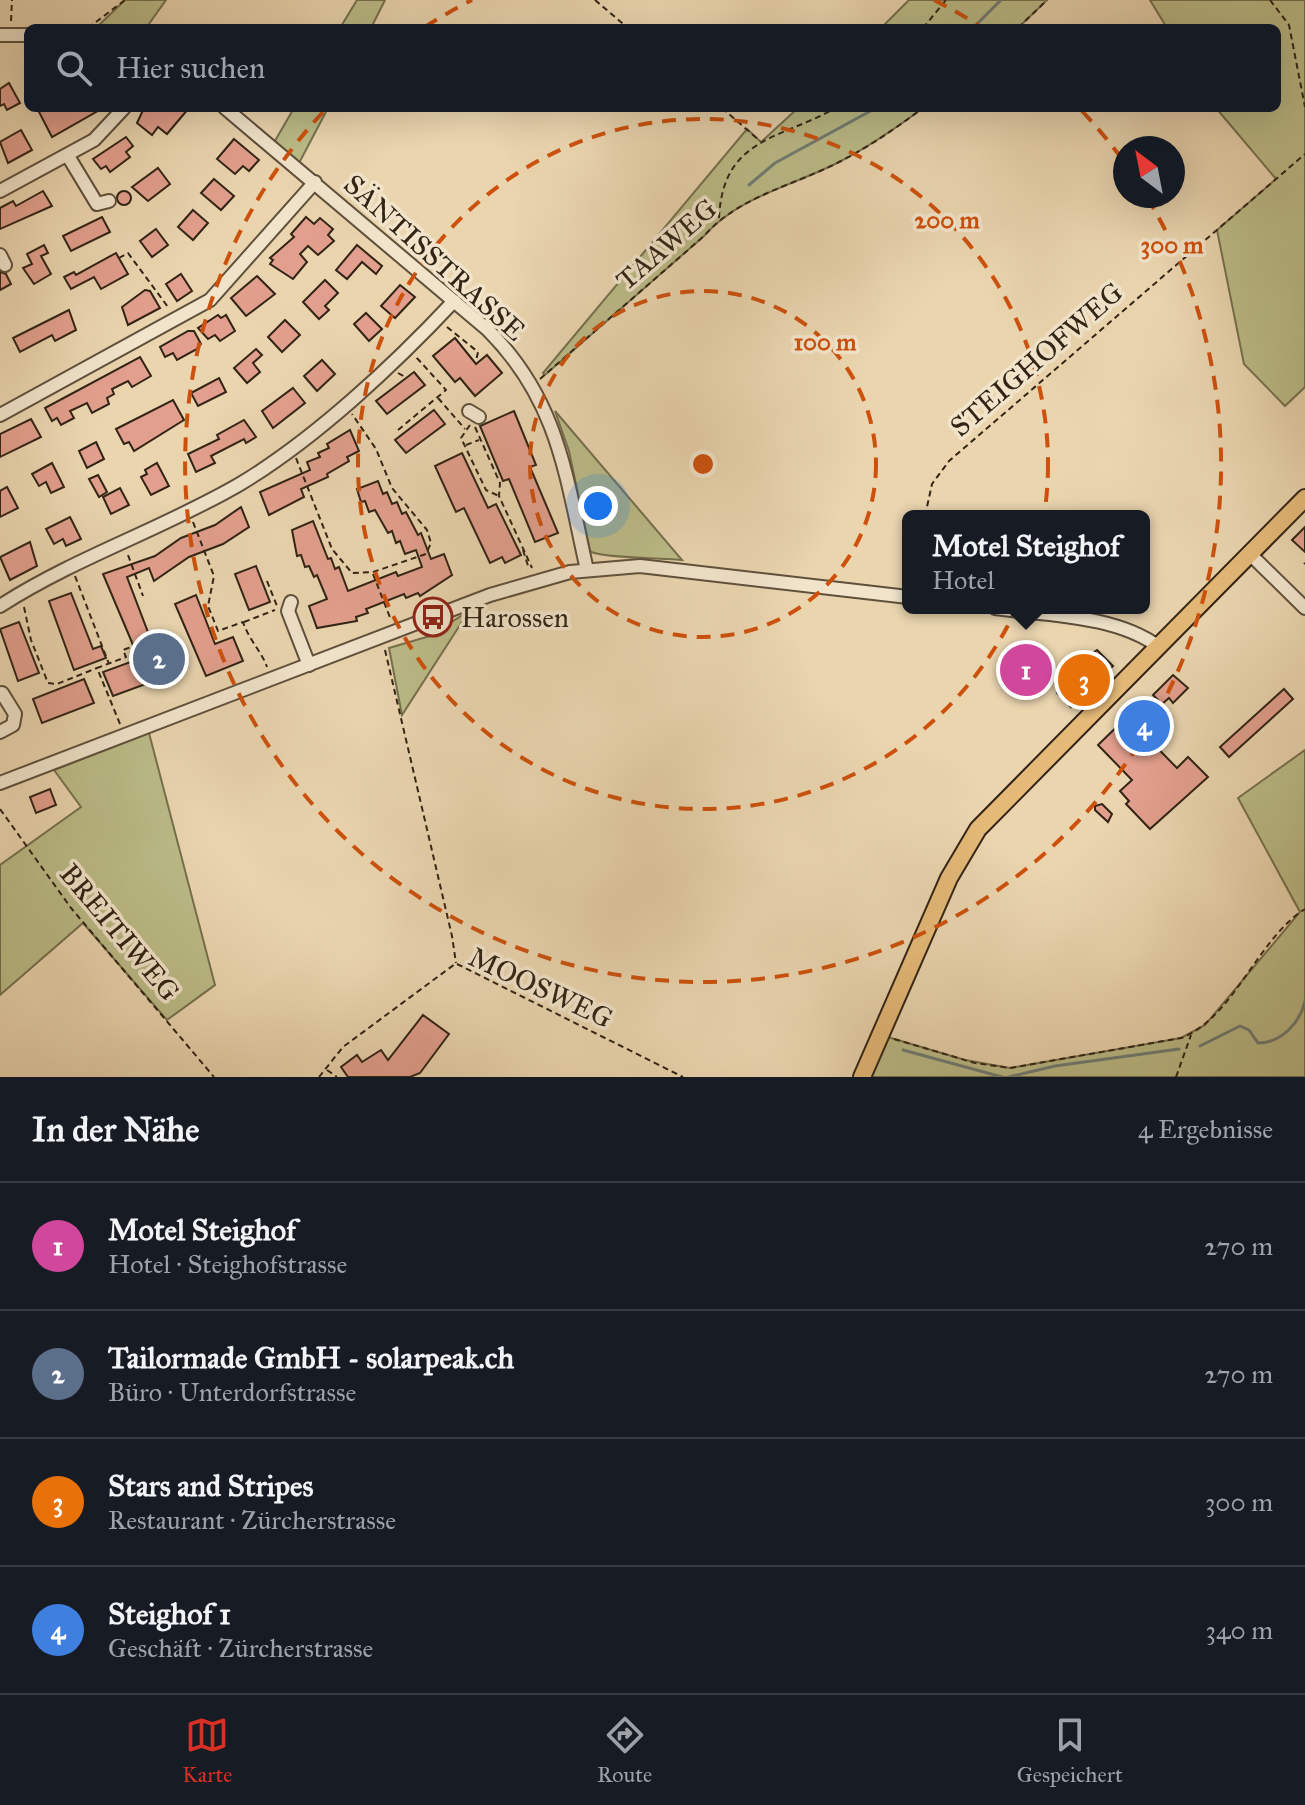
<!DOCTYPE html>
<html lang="de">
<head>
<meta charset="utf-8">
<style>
	body { margin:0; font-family:"IM FELL Great Primer",serif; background:#242831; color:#f1f3f6 }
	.compass { position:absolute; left:1113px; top:136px; width:72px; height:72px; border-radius:50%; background:#171b24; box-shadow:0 8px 32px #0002; rotate:328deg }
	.you { position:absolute; left:598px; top:506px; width:28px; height:28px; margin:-20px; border:6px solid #fff; border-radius:50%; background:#1a73e8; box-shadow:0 0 0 12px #1a73e833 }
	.badge { display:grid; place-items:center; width:52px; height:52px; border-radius:50%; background:#d93025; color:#fff; font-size:26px; font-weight:700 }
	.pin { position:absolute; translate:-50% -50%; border:4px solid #fff; box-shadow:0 2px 8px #0006 }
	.popup { position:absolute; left:902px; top:510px; width:248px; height:104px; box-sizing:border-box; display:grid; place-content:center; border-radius:12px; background:#171b24; filter:drop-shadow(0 2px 6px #0005); font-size:26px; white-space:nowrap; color:#9ea1a6 }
	.popup b { font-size:30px; color:#f1f3f6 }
	.popup::after { content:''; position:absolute; left:50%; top:100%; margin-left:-16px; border:16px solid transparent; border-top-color:#171b24 }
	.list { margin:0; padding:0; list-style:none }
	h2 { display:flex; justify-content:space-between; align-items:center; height:104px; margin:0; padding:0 32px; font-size:34px }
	h2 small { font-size:26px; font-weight:400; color:#9ea1a6 }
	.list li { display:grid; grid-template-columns:52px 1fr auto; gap:24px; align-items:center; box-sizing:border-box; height:128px; padding:0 32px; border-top:2px solid #363941 }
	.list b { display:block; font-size:30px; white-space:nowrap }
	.list p { margin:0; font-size:26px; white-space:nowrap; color:#9ea1a6 }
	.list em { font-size:26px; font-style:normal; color:#9ea1a6 }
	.icon { flex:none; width:44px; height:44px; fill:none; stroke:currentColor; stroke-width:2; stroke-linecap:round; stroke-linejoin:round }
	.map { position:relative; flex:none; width:1305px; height:1077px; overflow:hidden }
	.search { position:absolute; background:#171b24; box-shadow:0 8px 32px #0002; left:24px; right:24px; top:24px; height:88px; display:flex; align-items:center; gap:20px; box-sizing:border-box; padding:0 28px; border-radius:12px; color:#9ea1a6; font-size:30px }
	.sheet { height:616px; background:#171b24 }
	nav { display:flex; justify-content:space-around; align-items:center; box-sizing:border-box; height:112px; border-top:2px solid #363941; background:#171b24; font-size:22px; color:#9ea1a6 }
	nav a { display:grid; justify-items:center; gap:4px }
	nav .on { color:#d93025 }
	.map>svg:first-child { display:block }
	.green { fill:#bbbc88; stroke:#76704e; stroke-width:2 }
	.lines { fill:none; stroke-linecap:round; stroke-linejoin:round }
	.stream { stroke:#707c74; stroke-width:3 }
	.building { fill:#e29f8d; stroke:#312415; stroke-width:2 }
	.minor-casing { stroke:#5f503c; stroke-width:16 }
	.major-casing { stroke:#312415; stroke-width:20 }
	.path { stroke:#312415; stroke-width:2; stroke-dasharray:6 4; stroke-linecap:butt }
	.minor { stroke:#f1e4cb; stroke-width:12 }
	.major { stroke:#e5ba78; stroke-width:16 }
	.ring { fill:none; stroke:#cd510d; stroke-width:4; stroke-dasharray:14 10 }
	.labels { text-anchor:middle; stroke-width:7; stroke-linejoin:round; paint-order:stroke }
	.street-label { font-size:28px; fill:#312415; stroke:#f1e4cb }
	.poi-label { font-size:28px; fill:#312415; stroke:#f1e4cb; text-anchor:start }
	.centre { fill:#cd510d; stroke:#f1e4cb; stroke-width:4 }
	.ring-label { font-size:24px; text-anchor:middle; font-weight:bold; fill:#cd510d; stroke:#f1e4cb; stroke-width:7; stroke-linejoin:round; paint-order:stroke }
</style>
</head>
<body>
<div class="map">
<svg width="1305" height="1077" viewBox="0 0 1305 1077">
	<rect width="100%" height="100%" fill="#ead5af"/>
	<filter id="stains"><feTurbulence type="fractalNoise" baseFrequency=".0025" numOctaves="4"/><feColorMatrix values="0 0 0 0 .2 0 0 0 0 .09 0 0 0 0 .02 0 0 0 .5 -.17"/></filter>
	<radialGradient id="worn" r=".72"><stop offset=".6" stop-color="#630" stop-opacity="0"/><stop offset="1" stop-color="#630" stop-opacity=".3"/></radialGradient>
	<g class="green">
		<polygon points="125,0 166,0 146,28 96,28"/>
		<polygon points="357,0 385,0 371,28 340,28"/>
		<polygon points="909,0 1047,0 1018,28 881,28"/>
		<polygon points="1150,0 1305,0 1305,387 1285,406 1244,364 1217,230 1276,179 1216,108 1277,108 1277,28 1167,28"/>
		<polygon points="294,108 328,108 297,167 272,146"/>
		<path d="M 798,108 L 923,108 C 896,128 869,147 839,162 C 793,186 739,196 704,236 L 545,375 L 543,373 L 747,129 L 761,142 Z"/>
		<path d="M 555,411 L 682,560 C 664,558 598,558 590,551 L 569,451 Z"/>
		<polygon points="469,611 402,715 389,648 440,633 439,630"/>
		<polygon points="149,733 215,985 167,1020 83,923 0,995 0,865 81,807 54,770"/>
		<polygon points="1305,750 1305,1077 862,1077 881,1035 965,1060 1010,1068 1181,1038 1205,1025 1300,912 1238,798"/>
	</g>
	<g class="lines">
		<g class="stream">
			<polyline points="973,28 1001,0"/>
			<polyline points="749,185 775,163 876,108"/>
			<path d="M 1200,1046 L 1240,1026 L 1249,1030 L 1258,1043 C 1281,1043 1300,1023 1305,1001"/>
			<polyline points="903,1050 1002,1077"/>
			<polyline points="1009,1077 1055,1066 1179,1049"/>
		</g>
	</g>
	<g class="building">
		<polygon points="9,83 20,103 7,110 4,104 0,106 0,89"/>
		<polygon points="37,108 103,108 52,137"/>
		<polygon points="144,108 189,108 167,134 158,127 152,135 137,123"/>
		<polygon points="21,130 32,150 8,163 0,142"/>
		<polygon points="126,137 133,146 126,152 130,157 110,172 106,166 101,169 93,159"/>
		<polygon points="234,139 259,160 249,171 243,166 235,174 217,159"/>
		<polygon points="158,168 170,184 148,201 132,187"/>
		<polygon points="214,179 234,196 221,210 201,193"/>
		<circle cx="124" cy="198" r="7"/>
		<polygon points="43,191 52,206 0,229 0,208 13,201 16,206"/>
		<polygon points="193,210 208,223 193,240 178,227"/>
		<polygon points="102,217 110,232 71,251 63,236"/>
		<polygon points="306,217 314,224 320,218 333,229 328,235 334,241 318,255 308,246 300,254 307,262 293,279 270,264 273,260 270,258 294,237 291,234"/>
		<polygon points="156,229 168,245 152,257 140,241"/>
		<polygon points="44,245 48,253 41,256 51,274 34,284 23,268 32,264 27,254"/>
		<polygon points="357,245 382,266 376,274 362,262 347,279 336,270"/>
		<polygon points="116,253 128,274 101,289 94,277 71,289 64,277 74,272 76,275"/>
		<polygon points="0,272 6,274 11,284 0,290"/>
		<polygon points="181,274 192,291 177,301 166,284"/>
		<polygon points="257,276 275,294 246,316 231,298"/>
		<polygon points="325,280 338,293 325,306 329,310 319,319 303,302"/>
		<polygon points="400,285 415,297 395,318 381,306"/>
		<polygon points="145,290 150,291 160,308 128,325 122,307"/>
		<polygon points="69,310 76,330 55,341 52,335 20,352 13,338"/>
		<polygon points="366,313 382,329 369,341 354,324"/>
		<polygon points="218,315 221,318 226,315 235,331 220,341 215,335 208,339 198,328"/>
		<polygon points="285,320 300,335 282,352 268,337"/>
		<polygon points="188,331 194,331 201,344 197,349 177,360 173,353 165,357 160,347"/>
		<polygon points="455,338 476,364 487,355 502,373 475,396 460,378 455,382 433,356"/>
		<polygon points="256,349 262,355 253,363 260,372 247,383 234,368"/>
		<polygon points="140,357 151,376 132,387 128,381 112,389 114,394 107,398 109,404 92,413 87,403 70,411 74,418 61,425 57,418 52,421 45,408"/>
		<polygon points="322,360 335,374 317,391 304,376"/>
		<polygon points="414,372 425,385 387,414 376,401"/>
		<polygon points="219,378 226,392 198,406 191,393"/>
		<polygon points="293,388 305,403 273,428 262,411"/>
		<polygon points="173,400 184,420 134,451 129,442 124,444 116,429"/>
		<polygon points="434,410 445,424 406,453 395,440"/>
		<polygon points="514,411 536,465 530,467 558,533 535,542 509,479 503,481 480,426"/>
		<polygon points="31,419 41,437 0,457 0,434"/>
		<polygon points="244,420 256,437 246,443 244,439 211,456 215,463 196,472 188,454 219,439 217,435"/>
		<polygon points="350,430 359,451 347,457 349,461 327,474 328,477 301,489 304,497 269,515 260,492 310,470 307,462 320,457 318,453 329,448 327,444"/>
		<polygon points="96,442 104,459 87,468 79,451"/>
		<polygon points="462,453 488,508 496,504 521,555 505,563 502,557 490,563 464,508 456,512 435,466"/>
		<polygon points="52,463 64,487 51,493 46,482 39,486 32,474"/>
		<polygon points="157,463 169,486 151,495 141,477 147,474 145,470"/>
		<polygon points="98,475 107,492 99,497 89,479"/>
		<polygon points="378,481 383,494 387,492 392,504 397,502 402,514 406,512 418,535 421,533 431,559 444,554 452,575 420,596 418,593 406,598 404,594 366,609 368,613 356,617 357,621 317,628 309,606 327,599 317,575 314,577 309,566 305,567 301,555 297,556 292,530 313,521 328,559 331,558 335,569 339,567 348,591 396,572 398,576 422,567 416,550 405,554 400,541 396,543 392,531 388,533 375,510 369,512 365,501 361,502 357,489"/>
		<polygon points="7,487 18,508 0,517 0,491"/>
		<polygon points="120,488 129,505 111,514 103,497"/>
		<polygon points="241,507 249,527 223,544 189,557 154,581 149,568 127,577 165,677 113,696 103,672 139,659 103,574 155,556 181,538 215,525"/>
		<polygon points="70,517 81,539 66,546 63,539 54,544 46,529"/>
		<polygon points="1305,527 1305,552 1292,540"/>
		<polygon points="30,542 37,566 10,580 0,557"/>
		<polygon points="256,566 270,602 249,610 235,574"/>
		<polygon points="71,593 93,649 101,646 106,658 74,670 49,601"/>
		<polygon points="196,595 215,644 233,637 243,661 206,676 175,604"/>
		<polygon points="19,622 39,673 18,681 0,629"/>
		<polygon points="1041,646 1050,656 1012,694 1002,685"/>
		<polygon points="1097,650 1113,666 1071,707 1057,693 1079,663"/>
		<polygon points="1173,675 1188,688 1173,703 1169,698 1162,704 1153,695"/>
		<polygon points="84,679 94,703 42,723 33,699"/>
		<polygon points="1284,689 1293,699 1229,757 1220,747"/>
		<polygon points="1127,717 1177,768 1188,757 1208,777 1150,829 1126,804 1129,801 1120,791 1132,780 1098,745"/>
		<polygon points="50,789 56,805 36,813 30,797"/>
		<polygon points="1102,804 1112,814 1108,822 1095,810 1095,806"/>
		<polygon points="423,1015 449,1034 420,1073 410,1077 348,1077 341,1067 357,1055 362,1062 381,1050 388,1060"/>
	</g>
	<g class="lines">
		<defs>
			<g id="minor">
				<polyline points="0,35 28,35"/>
				<path d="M 225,108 L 488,330 C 559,401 566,477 587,570"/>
				<polyline points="68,156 97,204 109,201"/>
				<polyline points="0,191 94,140 124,108"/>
				<polyline points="0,255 5,265"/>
				<polyline points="469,411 479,417"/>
				<polyline points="0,415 210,300 315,182"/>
				<polyline points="1251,555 1305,608"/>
				<polyline points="291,602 288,611 309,665"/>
				<path d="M 0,606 C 76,557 163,529 240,484 C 315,439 394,365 454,301"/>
				<path d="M 995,608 C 1047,615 1116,615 1159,647"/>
				<polyline points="0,732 13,725 15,714 2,693"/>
				<polyline points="0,783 490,595 570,572 640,566 908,597"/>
			</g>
			<polyline id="major" points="862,1077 949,878 978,829 1305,498"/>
		</defs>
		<use href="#minor" class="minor-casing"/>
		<use href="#major" class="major-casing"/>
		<g class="path">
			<polyline points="595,0 628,28"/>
			<polyline points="1270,0 1289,25 1305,107"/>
			<polyline points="11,21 12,0"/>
			<polyline points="88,28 125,0"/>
			<polyline points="923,28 946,0"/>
			<polyline points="1018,28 1047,0"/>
			<polyline points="722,108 760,141"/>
			<path d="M 719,218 C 723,138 778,140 836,108"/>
			<polyline points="119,258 128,253 168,307"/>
			<polyline points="447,327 478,352 476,361"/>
			<polyline points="398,373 405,377"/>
			<path d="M 540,379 L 704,236 C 739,196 793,186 839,162 C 869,147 896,128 923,108"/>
			<polyline points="438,398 465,429"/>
			<polyline points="470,425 461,438 486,490 499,496"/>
			<polyline points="475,427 500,483 499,496 532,568"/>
			<polyline points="398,430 446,390 416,357"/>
			<polyline points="466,445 479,440"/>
			<polyline points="296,458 332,549 352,573 373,572 426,554 431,543 427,530 392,488 376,449 352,414"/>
			<polyline points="925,516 932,484 949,461 1305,154"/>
			<path d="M 193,522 L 214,576 L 208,606 L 218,631 L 243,622 C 250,642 262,652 267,667"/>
			<polyline points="523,550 529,569"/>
			<polyline points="128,555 143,596"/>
			<polyline points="1304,564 1305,563"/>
			<polyline points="373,574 391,620"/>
			<polyline points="75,576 109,664"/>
			<polyline points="267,581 277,606"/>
			<polyline points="24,607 31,640 48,683 57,684 97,668"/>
			<polyline points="244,622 275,610"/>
			<polyline points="385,650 452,936 456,963"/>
			<polyline points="120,724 97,668 126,657 123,650 158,637"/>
			<polyline points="0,809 71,908 214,1077"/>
			<polyline points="457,964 683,1077"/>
			<path d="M 894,1039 L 975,1063 L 1010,1068 L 1181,1038 C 1234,1018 1257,939 1305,909"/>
			<polyline points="327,1070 337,1077"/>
			<polyline points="319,1077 343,1047 455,964"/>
			<polyline points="1176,1077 1191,1035"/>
		</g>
		<use href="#minor" class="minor"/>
		<use href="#major" class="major"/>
	</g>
	<g class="ring">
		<circle cx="703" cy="464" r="173"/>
		<circle cx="703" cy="464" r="345"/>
		<path d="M425 27A518 518 0 0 1 472 0M934 0A518 518 0 0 1 981 27M1082 111A518 518 0 0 1 1125 163M1147 197A518 518 0 1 1 324 111"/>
	</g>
	<defs>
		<symbol id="bus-ring" viewBox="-11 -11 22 22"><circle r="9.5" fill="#f1e4cb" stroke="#8f2418" stroke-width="1.5"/><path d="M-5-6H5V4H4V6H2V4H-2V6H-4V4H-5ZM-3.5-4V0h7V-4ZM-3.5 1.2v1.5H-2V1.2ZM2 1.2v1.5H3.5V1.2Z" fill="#8f2418"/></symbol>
	</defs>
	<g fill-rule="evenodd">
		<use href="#bus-ring" x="411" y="595" width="44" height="44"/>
	</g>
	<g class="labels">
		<g class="street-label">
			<text transform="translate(666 244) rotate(-41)" y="10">TAAWEG</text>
			<text transform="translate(435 257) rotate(42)" y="10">SÄNTISSTRASSE</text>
			<text transform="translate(1036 359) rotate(-41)" y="10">STEIGHOFWEG</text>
			<text transform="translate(120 932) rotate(50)" y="10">BREITIWEG</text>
			<text transform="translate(541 987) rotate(25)" y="10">MOOSWEG</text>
		</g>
		<g class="poi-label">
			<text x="461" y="627">Harossen</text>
		</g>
	</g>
	<circle cx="703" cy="464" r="12" class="centre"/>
	<g class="ring-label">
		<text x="947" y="228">200 m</text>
		<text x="1172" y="253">300 m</text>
		<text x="825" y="350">100 m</text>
	</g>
	<rect width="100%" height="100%" filter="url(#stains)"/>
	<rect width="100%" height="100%" fill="url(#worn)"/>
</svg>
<svg class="compass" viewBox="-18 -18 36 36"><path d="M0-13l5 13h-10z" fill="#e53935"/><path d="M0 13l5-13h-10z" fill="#9ea1a6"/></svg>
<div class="you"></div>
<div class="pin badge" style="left:1026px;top:670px;background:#d1479c">1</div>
<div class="popup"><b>Motel Steighof</b>Hotel</div>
<div class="pin badge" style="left:159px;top:659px;background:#5c6f8a">2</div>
<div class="pin badge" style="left:1084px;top:680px;background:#e8710a">3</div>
<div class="pin badge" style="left:1144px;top:726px;background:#3f7fe0">4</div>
<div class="search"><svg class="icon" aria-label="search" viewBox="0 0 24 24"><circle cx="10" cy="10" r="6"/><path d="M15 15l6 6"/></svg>Hier suchen</div>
</div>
<section class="sheet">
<h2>In der Nähe<small>4 Ergebnisse</small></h2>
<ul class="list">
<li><span class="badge" style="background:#d1479c">1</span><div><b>Motel Steighof</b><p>Hotel · Steighofstrasse</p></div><em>270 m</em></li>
<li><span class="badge" style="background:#5c6f8a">2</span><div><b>Tailormade GmbH - solarpeak.ch</b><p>Büro · Unterdorfstrasse</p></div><em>270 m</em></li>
<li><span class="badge" style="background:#e8710a">3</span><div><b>Stars and Stripes</b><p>Restaurant · Zürcherstrasse</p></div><em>300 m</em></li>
<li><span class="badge" style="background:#3f7fe0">4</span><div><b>Steighof 1</b><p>Geschäft · Zürcherstrasse</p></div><em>340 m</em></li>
</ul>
</section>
<nav>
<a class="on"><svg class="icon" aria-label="map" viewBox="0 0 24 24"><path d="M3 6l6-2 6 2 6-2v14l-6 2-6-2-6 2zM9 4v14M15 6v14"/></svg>Karte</a>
<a><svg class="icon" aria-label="directions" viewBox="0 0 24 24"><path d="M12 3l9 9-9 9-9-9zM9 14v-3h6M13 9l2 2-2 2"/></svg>Route</a>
<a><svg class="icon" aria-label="saved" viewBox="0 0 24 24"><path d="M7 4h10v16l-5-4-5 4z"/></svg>Gespeichert</a>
</nav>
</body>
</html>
